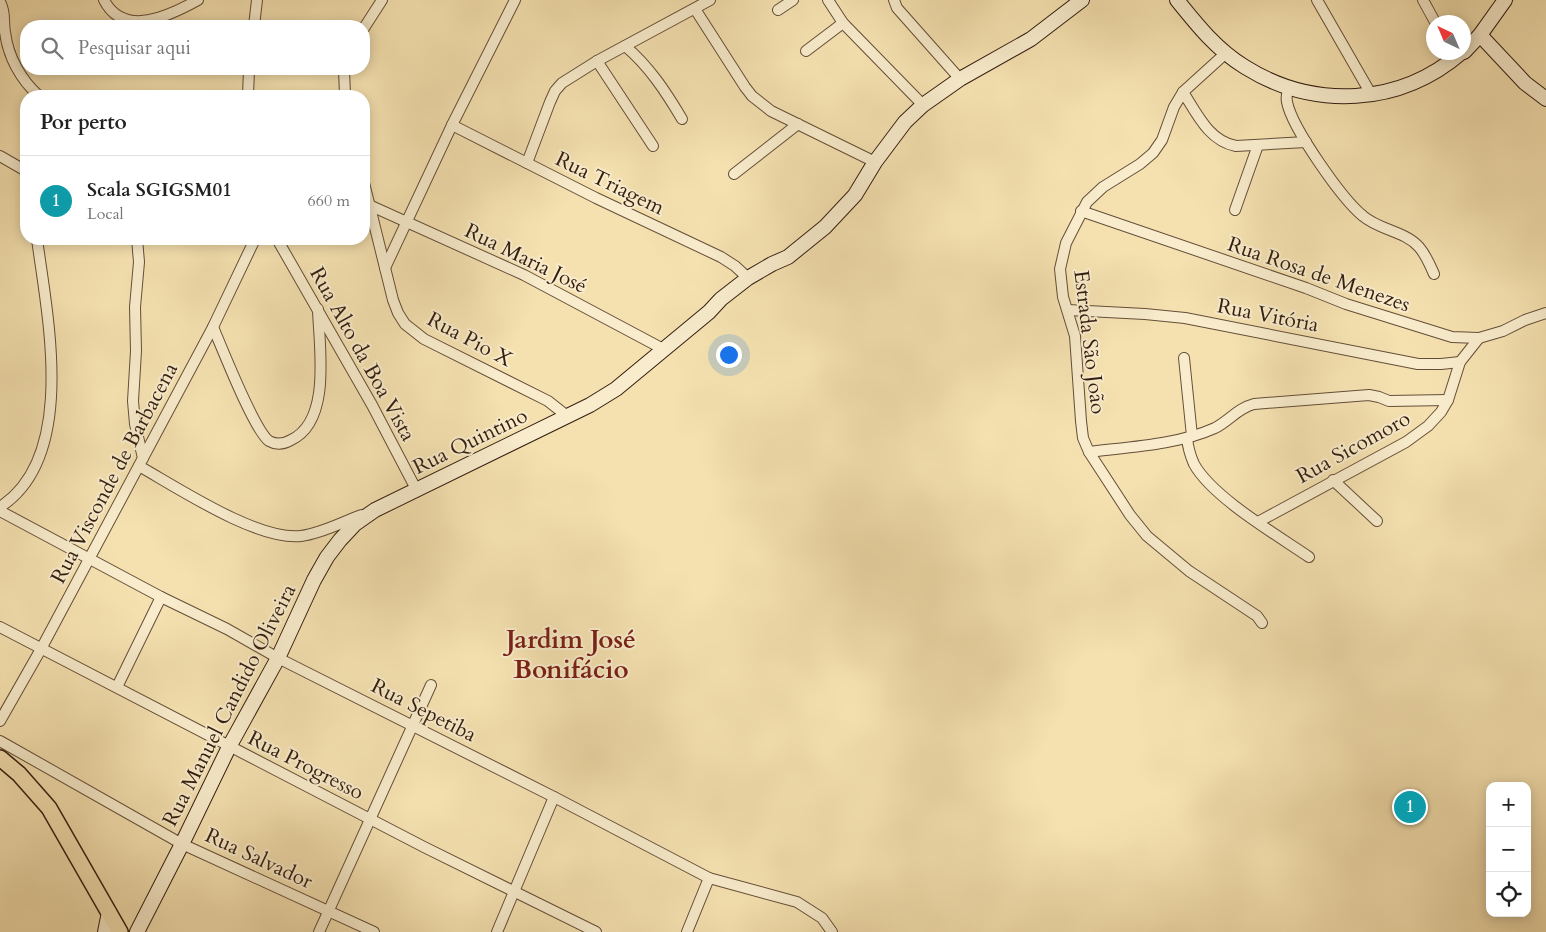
<!DOCTYPE html>
<html lang="pt">
<head>
<meta charset="utf-8">
<style>
	body { margin:0; font-family:Cardo,serif; background:#f6f6f6; color:#222 }
	.controls { position:absolute; right:15px; bottom:15px; display:grid; overflow:hidden; border-radius:10px; box-shadow:0 2px 12px #0003 }
	.controls button { width:45px; height:45px; display:grid; place-items:center; padding:0; border:0; border-bottom:1px solid #e0e0e0; background:#fff; color:#222; font:25px sans-serif }
	.compass { position:absolute; left:1426px; top:15px; width:45px; height:45px; border-radius:50%; background:#fff; box-shadow:0 2px 12px #0003; rotate:316deg }
	.you { position:absolute; left:728px; top:354px; width:18px; height:18px; margin:-12px; border:4px solid #fff; border-radius:50%; background:#1a73e8; box-shadow:0 0 0 8px #1a73e833 }
	.badge { display:grid; place-items:center; width:32px; height:32px; border-radius:50%; background:#111827; color:#fff; font-size:16px; font-weight:700 }
	.pin { position:absolute; translate:-50% -50%; border:2px solid #fff; box-shadow:0 1px 5px #0006 }
	.list { margin:0; padding:0; list-style:none }
	h2 { display:flex; justify-content:space-between; align-items:center; height:65px; margin:0; padding:0 20px; font-size:21px }
	h2 small { font-size:16px; font-weight:400; color:#767676 }
	.list li { display:grid; grid-template-columns:32px 1fr auto; gap:15px; align-items:center; box-sizing:border-box; height:90px; padding:0 20px; border-top:1px solid #e0e0e0 }
	.list b { display:block; font-size:19px; white-space:nowrap }
	.list p { margin:0; font-size:16px; white-space:nowrap; color:#767676 }
	.list em { font-size:16px; font-style:normal; color:#767676 }
	.icon { flex:none; width:28px; height:28px; fill:none; stroke:currentColor; stroke-width:2; stroke-linecap:round; stroke-linejoin:round }
	.map { position:relative; flex:none; width:1546px; height:932px; overflow:hidden }
	.search { position:absolute; background:#fff; box-shadow:0 2px 12px #0003; left:20px; top:20px; width:350px; height:55px; display:flex; align-items:center; gap:12px; box-sizing:border-box; padding:0 18px; border-radius:20px; color:#767676; font-size:19px }
	.panel { position:absolute; background:#fff; box-shadow:0 2px 12px #0003; left:20px; top:90px; width:350px; height:155px; border-radius:20px }
	.map>svg:first-child { display:block }
	.lines { fill:none; stroke-linecap:round; stroke-linejoin:round }
	.street-casing { stroke:#644e38; stroke-width:12 }
	.secondary-casing { stroke:#341d10; stroke-width:16 }
	.primary-casing { stroke:#341d10; stroke-width:18 }
	.street { stroke:#f8eccc; stroke-width:10 }
	.secondary { stroke:#f8eccc; stroke-width:14 }
	.primary { stroke:#f5e1b0; stroke-width:15 }
	.labels { text-anchor:middle; stroke-width:4; stroke-linejoin:round; paint-order:stroke }
	.street-label { font-size:21px; fill:#341d10; stroke:#f8eccc }
	.district-label { font-size:26px; font-weight:bold; fill:#7a1f14; stroke:#f8eccc }
</style>
</head>
<body>
<div class="map">
<svg width="1546" height="932" viewBox="0 0 1546 932">
	<rect width="100%" height="100%" fill="#f5e1b0"/>
	<filter id="stains"><feTurbulence type="fractalNoise" baseFrequency=".004" numOctaves="4"/><feColorMatrix values="0 0 0 0 .2 0 0 0 0 .09 0 0 0 0 .02 0 0 0 .5 -.17"/></filter>
	<radialGradient id="worn" r=".72"><stop offset=".6" stop-color="#630" stop-opacity="0"/><stop offset="1" stop-color="#630" stop-opacity=".3"/></radialGradient>
	<g class="lines">
		<defs>
			<g id="street">
				<path d="M 104,0 C 124,39 171,15 198,0"/>
				<polyline points="828,0 843,23 923,105"/>
				<polyline points="894,0 897,8 960,79"/>
				<polyline points="1317,0 1371,94"/>
				<polyline points="1423,0 1435,22"/>
				<path d="M 0,2 C 6,12 3,22 5,32 C 8,57 21,80 39,96"/>
				<polyline points="695,9 745,87 752,96 771,111 875,162"/>
				<polyline points="778,10 793,0"/>
				<polyline points="254,26 257,0"/>
				<polyline points="364,28 382,0"/>
				<path d="M 625,46 C 649,66 666,92 682,119"/>
				<polyline points="806,51 843,23"/>
				<polyline points="1226,53 1183,92 1174,107 1162,140 1153,153 1140,164 1103,187 1087,202 1066,243 1060,269 1063,297 1075,336 1081,421 1083,438 1089,452 1130,515 1147,536 1189,571 1257,616 1262,623"/>
				<polyline points="597,61 653,146"/>
				<polyline points="344,69 345,96"/>
				<path d="M 1289,87 C 1287,92 1286,97 1287,102 C 1292,128 1342,199 1363,216 C 1379,230 1405,231 1419,247 C 1426,255 1430,265 1434,274"/>
				<path d="M 1183,92 C 1197,114 1209,141 1236,146 L 1306,142"/>
				<polyline points="197,96 201,96"/>
				<polyline points="248,96 249,69"/>
				<polyline points="452,125 596,198 721,257 735,266 748,278"/>
				<polyline points="0,156 26,171"/>
				<polyline points="527,163 550,102 555,91 562,83 597,61 710,0"/>
				<polyline points="734,174 798,124"/>
				<polyline points="364,183 393,300 398,313 405,324 424,339 548,401 567,416"/>
				<polyline points="369,205 524,275 665,350"/>
				<polyline points="1235,210 1258,145"/>
				<polyline points="1081,211 1306,288 1346,304 1452,337 1479,338 1503,331 1525,320 1546,313"/>
				<polyline points="137,239 139,262 135,307 136,351 133,401 135,424 143,458"/>
				<polyline points="277,239 372,405 416,489"/>
				<polyline points="385,268 452,125 515,0"/>
				<polyline points="1068,310 1145,314 1185,318 1418,364 1441,364 1460,362"/>
				<path d="M 213,327 C 222,348 254,430 269,441 C 276,445 284,444 291,440 C 332,421 319,346 318,309"/>
				<polyline points="1184,358 1192,436"/>
				<path d="M 1187,438 C 1188,448 1190,455 1194,464 C 1212,497 1277,535 1309,557"/>
				<path d="M 1089,452 C 1129,447 1177,445 1215,428 C 1229,421 1238,408 1254,404 L 1369,395 L 1379,397 L 1389,401 L 1448,400"/>
				<path d="M 139,466 C 178,488 258,541 301,536 C 323,533 342,522 362,515"/>
				<polyline points="1333,480 1377,521"/>
				<path d="M 0,507 C 78,457 47,315 37,239"/>
				<polyline points="0,511 161,597 227,629 278,658 554,797 709,878 797,902 822,918 832,932"/>
				<polyline points="1258,522 1406,442 1428,426 1441,412 1448,400 1460,362 1479,338"/>
				<polyline points="0,627 424,847 596,932"/>
				<polyline points="117,687 161,597"/>
				<polyline points="0,721 41,649 213,327 255,239"/>
				<polyline points="0,741 182,844 374,932"/>
				<polyline points="319,932 431,685"/>
				<polyline points="497,932 554,797"/>
				<polyline points="687,932 709,878"/>
			</g>
			<g id="secondary">
				<path d="M 1177,0 C 1197,25 1217,50 1245,67 C 1314,110 1400,106 1462,52"/>
				<polyline points="1480,35 1525,83 1546,99"/>
				<polyline points="1464,52 1480,35 1505,0"/>
				<polyline points="105,932 109,912"/>
				<polyline points="137,932 182,844 229,747 278,658 314,580 327,557 340,540 355,524 375,510 590,405 616,389 709,312 721,299 748,278 772,264 788,257 825,227 855,195 875,162 905,122 923,105 960,79 1031,39 1082,0"/>
			</g>
			<polyline id="primary" points="0,758 19,774 49,808 120,932"/>
		</defs>
		<use href="#street" class="street-casing"/>
		<use href="#secondary" class="secondary-casing"/>
		<use href="#primary" class="primary-casing"/>
		<use href="#street" class="street"/>
		<use href="#secondary" class="secondary"/>
		<use href="#primary" class="primary"/>
	</g>
	<g class="labels">
		<g class="street-label">
			<text transform="translate(610 183) rotate(26)" y="7">Rua Triagem</text>
			<text transform="translate(526 258) rotate(26)" y="7">Rua Maria José</text>
			<text transform="translate(1319 274) rotate(19)" y="7">Rua Rosa de Menezes</text>
			<text transform="translate(1268 315) rotate(11)" y="7">Rua Vitória</text>
			<text transform="translate(470 339) rotate(28)" y="7">Rua Pio X</text>
			<text transform="translate(1090 342) rotate(83)" y="7">Estrada São João</text>
			<text transform="translate(363 354) rotate(61)" y="7">Rua Alto da Boa Vista</text>
			<text transform="translate(470 441) rotate(-26)" y="7">Rua Quintino</text>
			<text transform="translate(1353 447) rotate(-29)" y="7">Rua Sicomoro</text>
			<text transform="translate(114 473) rotate(-62)" y="7">Rua Visconde de Barbacena</text>
			<text transform="translate(229 705) rotate(-63)" y="7">Rua Manuel Candido Oliveira</text>
			<text transform="translate(424 710) rotate(27)" y="7">Rua Sepetiba</text>
			<text transform="translate(306 765) rotate(27)" y="7">Rua Progresso</text>
			<text transform="translate(259 858) rotate(25)" y="7">Rua Salvador</text>
		</g>
		<g class="district-label">
			<text x="571" y="648">Jardim José<tspan x="571" dy="30">Bonifácio</tspan></text>
		</g>
	</g>
	<rect width="100%" height="100%" filter="url(#stains)"/>
	<rect width="100%" height="100%" fill="url(#worn)"/>
</svg>
<div class="controls">
<button>+</button>
<button>−</button>
<button><svg class="icon" aria-label="locate" viewBox="0 0 24 24"><circle cx="12" cy="12" r="6"/><path d="M12 2v4M12 18v4M2 12h4M18 12h4"/></svg></button>
</div>
<svg class="compass" viewBox="-18 -18 36 36"><path d="M0-13l5 13h-10z" fill="#e53935"/><path d="M0 13l5-13h-10z" fill="#767676"/></svg>
<div class="you"></div>
<div class="pin badge" style="left:1410px;top:807px;background:#0f9aa8">1</div>
<div class="search"><svg class="icon" aria-label="search" viewBox="0 0 24 24"><circle cx="10" cy="10" r="6"/><path d="M15 15l6 6"/></svg>Pesquisar aqui</div>
<section class="panel">
<h2>Por perto<small></small></h2>
<ul class="list">
<li><span class="badge" style="background:#0f9aa8">1</span><div><b>Scala SGIGSM01</b><p>Local</p></div><em>660 m</em></li>
</ul>
</section>
</div>
</body>
</html>
